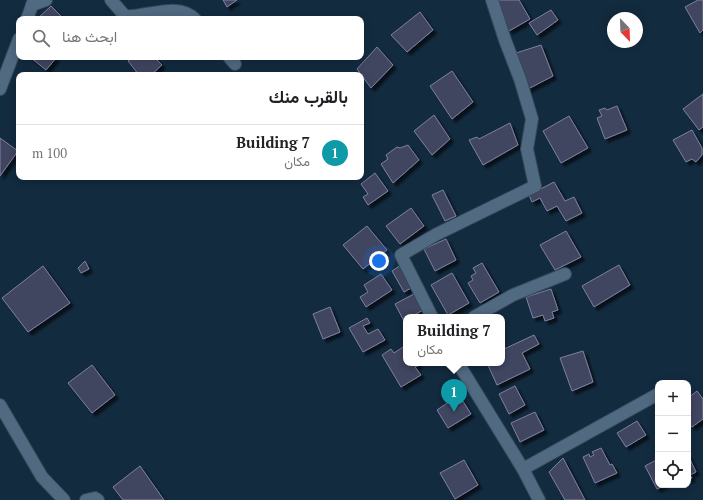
<!DOCTYPE html>
<html lang="ar">
<head>
<meta charset="utf-8">
<style>
	body { margin:0; font-family:"PT Serif",Vazirmatn,serif; background:#f2f2f2; color:#202124; direction:rtl }
	.controls { position:absolute; right:12px; bottom:12px; display:grid; overflow:hidden; border-radius:8px; box-shadow:0 2px 10px #0003 }
	.controls button { width:36px; height:36px; display:grid; place-items:center; padding:0; border:0; border-bottom:1px solid #e0e0e0; background:#fff; color:#202124; font:20px sans-serif }
	.compass { position:absolute; left:607px; top:12px; width:36px; height:36px; border-radius:50%; background:#fff; box-shadow:0 2px 10px #0003; rotate:157deg }
	.you { position:absolute; left:379px; top:261px; width:14px; height:14px; margin:-10px; border:3px solid #fff; border-radius:50%; background:#1a73e8; box-shadow:0 0 0 6px #1a73e833 }
	.badge { display:grid; place-items:center; width:26px; height:26px; border-radius:50%; background:#7d5c49; color:#fff; font-size:13px; font-weight:700 }
	.pin { position:absolute; translate:-50% -33px; filter:drop-shadow(0 1px 2px #0008) }
	.pin::after { content:''; position:absolute; top:21px; width:14px; height:12px; background:inherit; clip-path:polygon(0 0,100% 0,50% 100%) }
	.popup { position:absolute; left:403px; top:314px; width:102px; height:52px; box-sizing:border-box; display:grid; place-content:center; border-radius:8px; background:#fff; filter:drop-shadow(0 1px 3px #0005); font-size:13px; white-space:nowrap; color:#757577 }
	.popup b { font-size:15px; color:#202124 }
	.popup::after { content:''; position:absolute; left:50%; top:100%; margin-left:-8px; border:8px solid transparent; border-top-color:#fff }
	.list { margin:0; padding:0; list-style:none }
	h2 { display:flex; justify-content:space-between; align-items:center; height:52px; margin:0; padding:0 16px; font-size:17px }
	h2 small { font-size:13px; font-weight:400; color:#757577 }
	.list li { display:grid; grid-template-columns:26px 1fr auto; gap:12px; align-items:center; box-sizing:border-box; height:56px; padding:0 16px; border-top:1px solid #e0e0e0 }
	.list b { display:block; font-size:15px; white-space:nowrap }
	.list p { margin:0; font-size:13px; white-space:nowrap; color:#757577 }
	.list em { font-size:13px; font-style:normal; color:#757577 }
	.icon { flex:none; width:22px; height:22px; fill:none; stroke:currentColor; stroke-width:2; stroke-linecap:round; stroke-linejoin:round }
	.map { position:relative; flex:none; width:703px; height:500px; overflow:hidden; direction:ltr }
	.search { position:absolute; background:#fff; box-shadow:0 2px 10px #0003; left:16px; top:16px; width:348px; height:44px; display:flex; align-items:center; gap:10px; box-sizing:border-box; padding:0 14px; border-radius:8px; color:#757577; font-size:15px }
	.panel { position:absolute; background:#fff; box-shadow:0 2px 10px #0003; left:16px; top:72px; width:348px; height:108px; border-radius:8px; direction:rtl }
	.map>svg:first-child { display:block }
	.building { fill:#414461; stroke:#7d81a1; filter:url(#shadow) }
	.lines { fill:none; stroke-linecap:round; stroke-linejoin:round }
	.minor-casing { stroke:#364758; stroke-width:14 }
	.minor { stroke:#506a81; stroke-width:12 }
</style>
</head>
<body>
<div class="map">
<svg width="703" height="500" viewBox="0 0 703 500">
	<defs>
		<filter id="shadow"><feDropShadow dx="3.5" dy="3.5" stdDeviation="1" flood-color="#0009"/></filter>
	</defs>
	<rect width="100%" height="100%" fill="#132b3f"/>
	<g class="building">
		<polygon points="223,0 237,0 227,7"/>
		<polygon points="495,0 519,0 530,19 509,31 493,1"/>
		<polygon points="698,0 703,0 703,30 700,33 685,7"/>
		<polygon points="51,6 64,19 37,19"/>
		<polygon points="551,10 558,20 537,35 529,23"/>
		<polygon points="420,12 433,30 407,52 391,35"/>
		<polygon points="541,45 553,76 526,90 513,54"/>
		<polygon points="377,47 393,65 371,88 357,69"/>
		<polygon points="30,57 57,57 46,70"/>
		<polygon points="134,57 154,57 162,65 151,75 139,75 128,61"/>
		<polygon points="452,71 473,102 452,119 430,86"/>
		<polygon points="703,94 703,127 699,130 683,109"/>
		<polygon points="617,106 627,130 605,139 597,118 602,116 599,110 605,108 607,110"/>
		<polygon points="434,115 450,139 432,155 414,131"/>
		<polygon points="569,116 588,148 561,163 543,131"/>
		<polygon points="510,123 518,145 483,165 469,140 477,137 479,139"/>
		<polygon points="692,130 702,148 702,155 696,162 692,159 686,162 673,140"/>
		<polygon points="0,138 18,151 0,176"/>
		<polygon points="408,145 419,160 393,183 381,164 388,159 386,155 397,147 400,148"/>
		<polygon points="375,173 388,191 368,205 363,197 368,194 361,184"/>
		<polygon points="554,182 565,201 574,197 582,213 566,221 557,206 547,211 540,198 532,202 529,195"/>
		<polygon points="443,190 456,216 445,221 432,195"/>
		<polygon points="411,208 424,226 400,244 386,226"/>
		<polygon points="367,226 387,250 363,269 343,245"/>
		<polygon points="566,231 581,257 555,270 540,245"/>
		<polygon points="446,239 456,260 435,271 424,249"/>
		<polygon points="85,261 89,269 81,273 78,268"/>
		<polygon points="482,263 499,292 480,303 468,283 473,280 471,276 476,273 473,268"/>
		<polygon points="401,265 413,287 404,292 392,271"/>
		<polygon points="619,265 630,285 594,307 582,286"/>
		<polygon points="43,266 70,303 28,332 2,298"/>
		<polygon points="452,273 469,303 448,315 431,285"/>
		<polygon points="381,274 392,290 366,307 360,297 368,292 364,285"/>
		<polygon points="551,289 558,310 552,312 554,318 545,321 543,315 533,318 526,297"/>
		<polygon points="414,294 423,310 411,317 406,317 406,320 404,321 395,304"/>
		<polygon points="330,307 340,332 323,339 313,314"/>
		<polygon points="367,318 370,323 363,326 368,334 378,329 385,340 363,352 349,328"/>
		<polygon points="534,335 539,344 522,353 530,369 497,385 487,363 502,363 502,350"/>
		<polygon points="406,345 406,363 418,363 419,365 415,367 421,375 401,387 382,355 391,349 394,353"/>
		<polygon points="583,351 593,382 572,391 560,358"/>
		<polygon points="92,365 115,395 92,413 68,383"/>
		<polygon points="515,386 525,405 509,414 499,394"/>
		<polygon points="697,391 703,399 703,419 692,427 688,422 688,398"/>
		<polygon points="459,395 471,414 448,428 437,410"/>
		<polygon points="535,412 544,430 520,442 511,423"/>
		<polygon points="637,421 646,435 626,447 617,433"/>
		<polygon points="601,448 610,465 612,464 617,473 595,483 583,457 589,454 590,457 594,455 592,452"/>
		<polygon points="688,455 696,472 690,475 692,478 688,480"/>
		<polygon points="563,458 585,500 565,500 549,472"/>
		<polygon points="658,459 658,485 665,485 657,489 645,466"/>
		<polygon points="464,460 478,485 455,499 440,473"/>
		<polygon points="140,466 164,500 123,500 113,487"/>
	</g>
	<g class="lines">
		<defs>
			<g id="minor">
				<path d="M 111,0 L 125,16 C 147,18 176,1 195,19"/>
				<polyline points="32,5 46,0"/>
				<polyline points="27,19 34,0"/>
				<polyline points="229,57 235,64"/>
				<polyline points="0,89 19,39"/>
				<polyline points="432,317 401,255 437,234 535,186 527,149 532,119 520,79 505,40 492,0"/>
				<polyline points="474,317 513,295 565,274"/>
				<polyline points="458,363 523,469 539,500"/>
				<polyline points="0,405 42,477 64,500"/>
				<polyline points="523,469 658,394"/>
				<polyline points="86,500 95,498 98,500"/>
			</g>
		</defs>
		<use href="#minor" class="minor-casing"/>
		<use href="#minor" class="minor"/>
	</g>
</svg>
<div class="controls">
<button>+</button>
<button>−</button>
<button><svg class="icon" aria-label="locate" viewBox="0 0 24 24"><circle cx="12" cy="12" r="6"/><path d="M12 2v4M12 18v4M2 12h4M18 12h4"/></svg></button>
</div>
<svg class="compass" viewBox="-18 -18 36 36"><path d="M0-13l5 13h-10z" fill="#e53935"/><path d="M0 13l5-13h-10z" fill="#757577"/></svg>
<div class="you"></div>
<div class="pin badge" style="left:454px;top:412px;background:#0f9aa8">1</div>
<div class="popup"><b>Building 7</b>مكان</div>
<div class="search"><svg class="icon" aria-label="search" viewBox="0 0 24 24"><circle cx="10" cy="10" r="6"/><path d="M15 15l6 6"/></svg>ابحث هنا</div>
<section class="panel">
<h2>بالقرب منك<small></small></h2>
<ul class="list">
<li><span class="badge" style="background:#0f9aa8">1</span><div><b>Building 7</b><p>مكان</p></div><em>100 m</em></li>
</ul>
</section>
</div>
</body>
</html>
